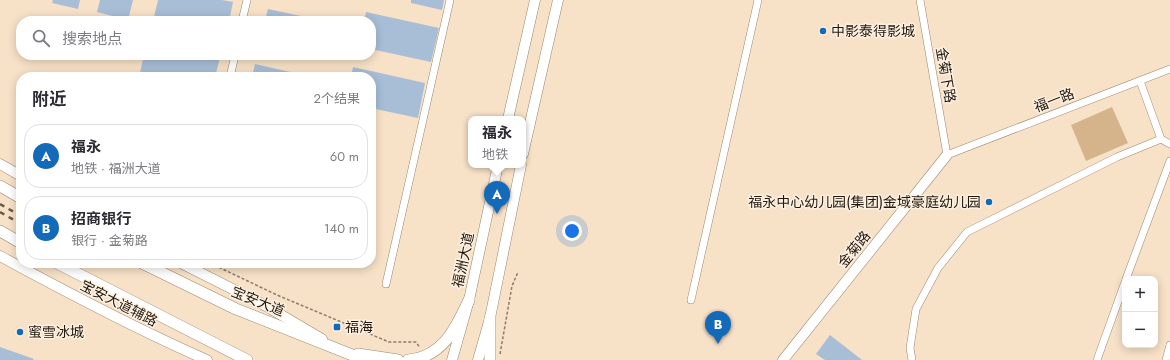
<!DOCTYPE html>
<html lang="zh">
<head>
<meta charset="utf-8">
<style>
	body { margin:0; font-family:Jost,"Noto Sans SC",sans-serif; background:#f7f7f7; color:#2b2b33 }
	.controls { position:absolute; right:12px; bottom:12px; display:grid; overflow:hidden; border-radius:8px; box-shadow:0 2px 10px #0003 }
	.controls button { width:36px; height:36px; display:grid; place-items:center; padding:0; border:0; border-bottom:1px solid #e1e1e2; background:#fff; color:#2b2b33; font:20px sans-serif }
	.you { position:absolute; left:572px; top:231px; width:14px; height:14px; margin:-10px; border:3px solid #fff; border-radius:50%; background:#1a73e8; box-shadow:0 0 0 6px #1a73e833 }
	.badge { display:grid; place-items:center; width:26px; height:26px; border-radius:50%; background:#136ab8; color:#fff; font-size:13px; font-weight:700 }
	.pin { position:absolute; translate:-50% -33px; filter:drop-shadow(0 1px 2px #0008) }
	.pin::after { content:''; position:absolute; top:21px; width:14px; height:12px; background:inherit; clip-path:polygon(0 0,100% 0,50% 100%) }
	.popup { position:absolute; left:468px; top:116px; width:58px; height:52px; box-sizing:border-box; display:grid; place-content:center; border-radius:8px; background:#fff; filter:drop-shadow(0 1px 3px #0005); font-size:13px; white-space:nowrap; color:#7c7c81 }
	.popup b { font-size:15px; color:#2b2b33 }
	.popup::after { content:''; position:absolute; left:50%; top:100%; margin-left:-8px; border:8px solid transparent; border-top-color:#fff }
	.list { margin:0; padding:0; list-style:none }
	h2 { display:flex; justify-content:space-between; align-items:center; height:52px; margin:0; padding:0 16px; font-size:17px }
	h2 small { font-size:13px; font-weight:400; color:#7c7c81 }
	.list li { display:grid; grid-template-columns:26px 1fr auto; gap:12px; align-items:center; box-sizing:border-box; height:64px; margin:0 8px 8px; padding:0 8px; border:1px solid #e1e1e2; border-radius:16px }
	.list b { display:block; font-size:15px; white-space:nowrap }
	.list p { margin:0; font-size:13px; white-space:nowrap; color:#7c7c81 }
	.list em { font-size:13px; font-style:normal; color:#7c7c81 }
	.icon { flex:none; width:22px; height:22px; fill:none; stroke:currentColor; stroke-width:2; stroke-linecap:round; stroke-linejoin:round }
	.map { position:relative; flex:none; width:1170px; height:360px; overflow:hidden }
	.search { position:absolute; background:#fff; box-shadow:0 2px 10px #0003; left:16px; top:16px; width:360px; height:44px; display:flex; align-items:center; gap:10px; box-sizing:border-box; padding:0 14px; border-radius:16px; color:#7c7c81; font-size:15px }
	.panel { position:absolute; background:#fff; box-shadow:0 2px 10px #0003; left:16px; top:72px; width:360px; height:196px; border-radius:16px }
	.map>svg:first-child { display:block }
	.green { fill:#d6b48b }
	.building { fill:#a8bed7 }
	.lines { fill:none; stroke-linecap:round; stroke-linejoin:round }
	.street-casing { stroke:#9d8870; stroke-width:8 }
	.secondary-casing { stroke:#9d8870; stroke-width:11 }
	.primary-casing { stroke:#9d8870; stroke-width:12 }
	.path { stroke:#8b7c6b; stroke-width:1.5; stroke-dasharray:3 2; stroke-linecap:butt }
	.street { stroke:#fff; stroke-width:7 }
	.secondary { stroke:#fff; stroke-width:10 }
	.primary { stroke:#fff; stroke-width:11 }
	.rail { stroke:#65594a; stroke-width:2.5; stroke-dasharray:5 5; stroke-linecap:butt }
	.poi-dot { fill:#136ab8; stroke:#fef0e0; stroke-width:1.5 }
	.labels { text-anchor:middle; stroke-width:3; stroke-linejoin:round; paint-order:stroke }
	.poi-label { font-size:14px; fill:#211910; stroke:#fef0e0; text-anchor:start }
	.street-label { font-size:14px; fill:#211910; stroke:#fef0e0 }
</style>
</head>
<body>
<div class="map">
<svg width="1170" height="360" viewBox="0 0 1170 360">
	<rect width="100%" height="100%" fill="#f7e1c7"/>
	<polygon class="green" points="1112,107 1128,143 1086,161 1071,125"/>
	<g class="building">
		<polygon points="53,0 80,0 78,9 52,3"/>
		<polygon points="100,0 133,0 128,20 97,12"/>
		<polygon points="158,0 222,0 233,2 229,21 153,21"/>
		<polygon points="411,0 444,0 442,10 411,3"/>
		<polygon points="268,9 310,18 310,21 265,21"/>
		<polygon points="366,12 439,28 431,62 371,49 371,21 364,21"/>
		<polygon points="144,55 206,55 220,58 215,77 139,77"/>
		<polygon points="255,64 299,74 299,77 252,77"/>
		<polygon points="353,67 425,83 418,118 371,108 371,77 351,77"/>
		<polygon points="830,335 862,360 825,360 816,354"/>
		<polygon points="0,347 34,359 33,360 0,360"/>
	</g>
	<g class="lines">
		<defs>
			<g id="street">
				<polyline points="920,0 947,155 1170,69"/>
				<polyline points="242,21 247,0"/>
				<polyline points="230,77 235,55"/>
				<polyline points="1140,81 1161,139"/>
				<polyline points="1126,279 1170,161"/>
				<polyline points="386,284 450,0"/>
				<polyline points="691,300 758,0"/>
				<polyline points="912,360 910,348 916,309 938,268 967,232 1117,157 1161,139 1170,144"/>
				<polyline points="1097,360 1125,282"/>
				<polyline points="1166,360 1170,345"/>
			</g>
			<g id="secondary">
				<polyline points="508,119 535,0"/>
				<polyline points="523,154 558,0"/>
				<polyline points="0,164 21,176"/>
				<path d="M 0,256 C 68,293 136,329 207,360"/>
				<polyline points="181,263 266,306 322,339"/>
				<polyline points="452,360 469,300 498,165"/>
				<polyline points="478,360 490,318 521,165"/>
				<polyline points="783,360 947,155"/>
			</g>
			<g id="primary">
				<polyline points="0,186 21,198"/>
				<polyline points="0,231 21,243"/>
				<polyline points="57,263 247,360"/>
				<polyline points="142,263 236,309 365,360"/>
				<polyline points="490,318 490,360"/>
				<polyline points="358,354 398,360"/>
				<path d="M 408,360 C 443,357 456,328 469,300"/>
			</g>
		</defs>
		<use href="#street" class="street-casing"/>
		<use href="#secondary" class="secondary-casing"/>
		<use href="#primary" class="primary-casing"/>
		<g class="path">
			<polyline points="210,263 277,295 389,342 416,342 420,348"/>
			<polyline points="500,354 512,286 518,272"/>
		</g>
		<use href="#street" class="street"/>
		<use href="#secondary" class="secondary"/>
		<use href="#primary" class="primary"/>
		<g class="rail">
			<polyline points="0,204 21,216"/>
			<polyline points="0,212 21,224"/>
		</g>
	</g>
	<g class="poi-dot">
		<circle cx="823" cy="31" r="4"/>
		<circle cx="989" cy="202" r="4"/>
		<rect x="333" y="323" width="8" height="8" rx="2"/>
		<circle cx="20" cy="332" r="4"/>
	</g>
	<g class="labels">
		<g class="poi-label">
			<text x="831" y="36">中影泰得影城</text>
			<text x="981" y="207" text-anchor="end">福永中心幼儿园(集团)金域豪庭幼儿园</text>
			<text x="345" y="332">福海</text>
			<text x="28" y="337">蜜雪冰城</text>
		</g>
		<g class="street-label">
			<text transform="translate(946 75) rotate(80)" y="5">金菊下路</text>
			<text transform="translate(1054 100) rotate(-21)" y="5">福一路</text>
			<text transform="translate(854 249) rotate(-51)" y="5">金菊路</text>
			<text transform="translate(463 260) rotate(-78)" y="5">福洲大道</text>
			<text transform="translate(258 301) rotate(22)" y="5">宝安大道</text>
			<text transform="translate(119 303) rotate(27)" y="5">宝安大道辅路</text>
		</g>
	</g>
</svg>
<div class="controls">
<button>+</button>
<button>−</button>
</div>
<div class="you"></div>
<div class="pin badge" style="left:497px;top:214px">A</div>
<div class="popup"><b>福永</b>地铁</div>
<div class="pin badge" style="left:718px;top:344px">B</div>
<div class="search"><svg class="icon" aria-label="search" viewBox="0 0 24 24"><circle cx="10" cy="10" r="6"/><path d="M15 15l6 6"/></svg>搜索地点</div>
<section class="panel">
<h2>附近<small>2个结果</small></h2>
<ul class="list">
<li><span class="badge">A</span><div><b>福永</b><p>地铁 · 福洲大道</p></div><em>60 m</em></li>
<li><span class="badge">B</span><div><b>招商银行</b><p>银行 · 金菊路</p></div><em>140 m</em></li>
</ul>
</section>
</div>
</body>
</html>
